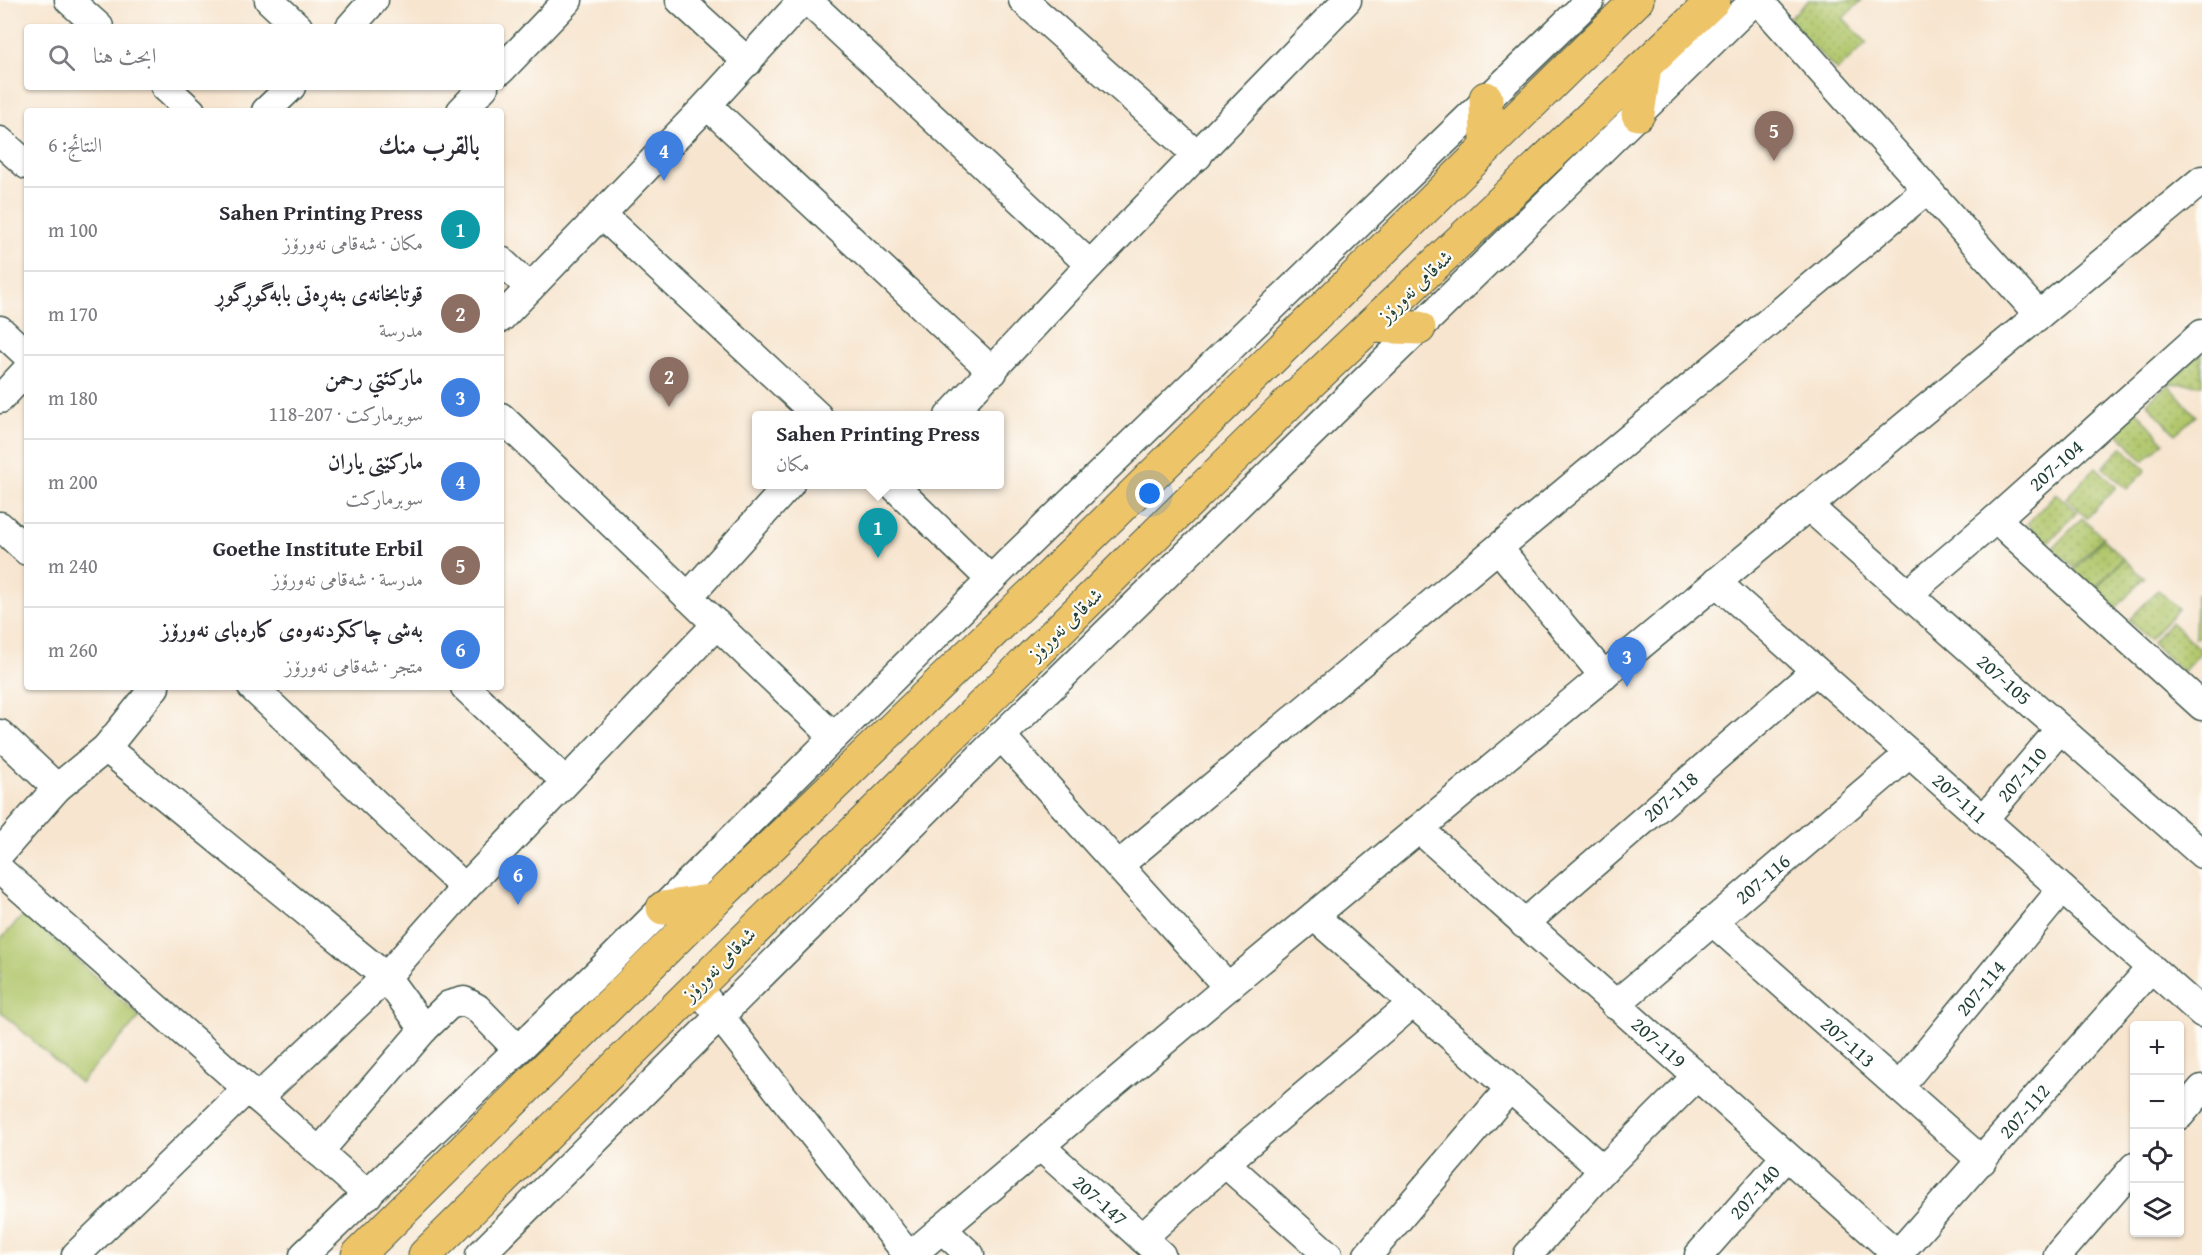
<!DOCTYPE html>
<html lang="ar">
<head>
<meta charset="utf-8">
<style>
	body { margin:0; font-family:"Gentium Book Plus",Amiri,serif; background:#f2f2f3; color:#2b2b33; direction:rtl }
	.controls { position:absolute; right:18px; bottom:18px; display:grid; overflow:hidden; border-radius:6px; box-shadow:0 2px 4px #0004 }
	.controls button { width:54px; height:54px; display:grid; place-items:center; padding:0; border:0; border-bottom:2px solid #e1e1e2; background:#fff; color:#2b2b33; font:30px sans-serif }
	.you { position:absolute; left:1150px; top:494px; width:21px; height:21px; margin:-15px; border:4px solid #fff; border-radius:50%; background:#1a73e8; box-shadow:0 0 0 9px #1a73e833 }
	.badge { display:grid; place-items:center; width:39px; height:39px; border-radius:50%; background:#d1495b; color:#fff; font-size:20px; font-weight:700 }
	.pin { position:absolute; translate:-50% -50px; filter:drop-shadow(0 2px 3px #0008) }
	.pin::after { content:''; position:absolute; top:32px; width:21px; height:18px; background:inherit; clip-path:polygon(0 0,100% 0,50% 100%) }
	.popup { position:absolute; left:752px; top:411px; width:252px; height:78px; box-sizing:border-box; display:grid; place-content:center; border-radius:6px; background:#fff; filter:drop-shadow(0 2px 4px #0005); font-size:20px; white-space:nowrap; color:#7c7c81 }
	.popup b { font-size:22px; color:#2b2b33 }
	.popup::after { content:''; position:absolute; left:50%; top:100%; margin-left:-12px; border:12px solid transparent; border-top-color:#fff }
	.list { margin:0; padding:0; list-style:none }
	h2 { display:flex; justify-content:space-between; align-items:center; height:78px; margin:0; padding:0 24px; font-size:26px }
	h2 small { font-size:20px; font-weight:400; color:#7c7c81 }
	.list li { display:grid; grid-template-columns:39px 1fr auto; gap:18px; align-items:center; box-sizing:border-box; height:84px; padding:0 24px; border-top:2px solid #e1e1e2 }
	.list b { display:block; font-size:22px; white-space:nowrap }
	.list p { margin:0; font-size:20px; white-space:nowrap; color:#7c7c81 }
	.list em { font-size:20px; font-style:normal; color:#7c7c81 }
	.icon { flex:none; width:33px; height:33px; fill:none; stroke:currentColor; stroke-width:2; stroke-linecap:round; stroke-linejoin:round }
	.map { position:relative; flex:none; width:2202px; height:1255px; overflow:hidden; direction:ltr }
	.search { position:absolute; background:#fff; box-shadow:0 2px 4px #0004; left:24px; top:24px; width:480px; height:66px; display:flex; align-items:center; gap:15px; box-sizing:border-box; padding:0 21px; border-radius:6px; color:#7c7c81; font-size:22px }
	.panel { position:absolute; background:#fff; box-shadow:0 2px 4px #0004; left:24px; top:108px; width:480px; height:582px; border-radius:6px; direction:rtl }
	.map>svg:first-child { display:block }
	.grass { fill:#b0c66b; stroke:#688250; stroke-width:1.5 }
	.garden { fill:url(#garden-dots); stroke:#688250; stroke-width:1.5 }
	.lines { fill:none; stroke-linecap:round; stroke-linejoin:round }
	.minor-casing { stroke:#3f564b; stroke-width:31 }
	.major-casing { stroke:#3f564b; stroke-width:35 }
	.minor { stroke:#fff; stroke-width:28 }
	.major { stroke:#eec469; stroke-width:33 }
	.labels { text-anchor:middle; stroke-width:4.5; stroke-linejoin:round; paint-order:stroke }
	.street-label { font-size:20px; fill:#1f3d34; stroke:#fdfcf7 }
</style>
</head>
<body>
<div class="map">
<svg width="2202" height="1255" viewBox="0 0 2202 1255">
	<defs>
		<pattern id="garden-dots" width="8" height="8" patternUnits="userSpaceOnUse" patternTransform="scale(1.5)"><rect width="8" height="8" fill="#b0c66b"/><path d="M2 2h.1M6 6h.1" fill="none" stroke="#8fa259" stroke-width="1.8" stroke-linecap="round"/></pattern>
	</defs>
	<rect width="100%" height="100%" fill="#fdfcf7"/>
	<filter id="ink" filterUnits="userSpaceOnUse"><feTurbulence type="fractalNoise" baseFrequency=".0167" numOctaves="2"/><feDisplacementMap in="SourceGraphic" scale="12" xChannelSelector="R" yChannelSelector="G"/><feConvolveMatrix kernelMatrix="1 2 1 2 8 2 1 2 1" color-interpolation-filters="sRGB"/></filter>
	<filter id="wash" filterUnits="userSpaceOnUse"><feTurbulence type="fractalNoise" baseFrequency=".008" numOctaves="4" result="noise"/><feDisplacementMap in="SourceGraphic" scale="24" xChannelSelector="R" yChannelSelector="G"/><feGaussianBlur stdDeviation="1.35" result="paint"/><feColorMatrix in="noise" values="0 0 0 0 0 0 0 0 0 0 0 0 0 0 0 0 0 1.4 0 .05"/><feComposite in="paint" operator="in"/></filter>
	<g filter="url(#wash)">
		<rect width="100%" height="100%" fill="#f7e5cf"/>
		<polygon class="grass" points="25,913 140,1017 80,1083 0,1011 0,940"/>
		<g class="garden">
			<polygon points="1809,0 1862,0 1843,18 1867,43 1837,71 1788,20"/>
			<polygon points="2202,353 2202,385 2168,383"/>
			<polygon points="2168,384 2196,416 2175,434 2147,403"/>
			<polygon points="2136,410 2164,442 2143,461 2115,429"/>
			<polygon points="2122,447 2146,470 2127,489 2103,467"/>
			<polygon points="2096,467 2116,487 2087,518 2066,498"/>
			<polygon points="2056,493 2077,512 2048,543 2027,524"/>
			<polygon points="2082,518 2103,537 2074,567 2053,548"/>
			<polygon points="2103,539 2123,558 2094,589 2074,570"/>
			<polygon points="2124,559 2144,578 2115,609 2095,590"/>
			<polygon points="2158,590 2178,609 2149,640 2129,620"/>
			<polygon points="2196,595 2202,595 2202,637 2195,637"/>
			<polygon points="2171,622 2202,651 2183,672 2152,643"/>
		</g>
	</g>
	<g filter="url(#ink)">
		<g class="lines">
			<defs>
				<g id="minor">
					<polyline points="69,0 99,27"/>
					<polyline points="269,0 298,27"/>
					<polyline points="680,0 748,62"/>
					<polyline points="807,0 1090,265"/>
					<polyline points="1023,0 1198,156"/>
					<polyline points="1758,0 2039,315"/>
					<polyline points="350,27 374,0"/>
					<polyline points="501,70 568,0"/>
					<polyline points="165,87 191,111"/>
					<polyline points="707,105 993,372"/>
					<polyline points="266,111 291,87"/>
					<polyline points="461,111 484,87"/>
					<polyline points="0,141 27,165"/>
					<polyline points="601,214 818,416"/>
					<polyline points="501,261 530,288"/>
					<polyline points="501,318 707,105 803,0"/>
					<polyline points="0,330 27,355"/>
					<polyline points="0,399 27,370"/>
					<polyline points="949,416 1090,265 1347,0"/>
					<polyline points="501,417 834,737"/>
					<polyline points="892,484 991,580"/>
					<path id="s1" d="M 1808,506 L 2202,854"/>
					<polyline points="1996,519 2202,706"/>
					<polyline points="0,526 27,551"/>
					<polyline points="1499,549 1604,676"/>
					<path id="s2" d="M 1716,582 L 2202,1013"/>
					<path id="s3" d="M 1908,594 L 1996,519 L 2202,334"/>
					<polyline points="688,597 790,484"/>
					<polyline points="252,687 465,888"/>
					<polyline points="465,687 565,781"/>
					<polyline points="0,734 57,788"/>
					<polyline points="1001,736 1228,987"/>
					<polyline points="106,748 386,977 424,1029"/>
					<path id="s4" d="M 1983,820 L 2060,729"/>
					<path id="s5" d="M 1419,829 L 1898,1255"/>
					<polyline points="0,853 57,788 106,748 155,687"/>
					<polyline points="1119,865 1925,191"/>
					<polyline points="0,870 368,1195"/>
					<polyline points="1314,916 1603,1170"/>
					<path id="s6" d="M 1712,921 L 1982,1161"/>
					<path id="s7" d="M 1524,924 L 1815,671"/>
					<polyline points="696,986 908,1255"/>
					<path id="s8" d="M 1615,1005 L 1909,754"/>
					<path id="s9" d="M 1899,1087 L 2062,889"/>
					<polyline points="258,1098 386,977 465,888 717,624"/>
					<polyline points="2180,1115 2202,1089"/>
					<path id="s10" d="M 1040,1146 L 1161,1255"/>
					<polyline points="319,1152 424,1029 449,1005 464,1001 477,1008 517,1049"/>
					<polyline points="1225,1163 1328,1255"/>
					<polyline points="942,1229 970,1255"/>
					<polyline points="1142,1238 1225,1163 1413,1003"/>
					<polyline points="76,1255 247,1089"/>
					<polyline points="304,1255 605,966 1011,560 1590,0"/>
					<polyline points="480,1255 1001,736 1755,0"/>
					<polyline points="911,1255 1228,987 2202,180"/>
					<polyline points="1368,1255 1510,1088"/>
					<polyline points="1528,1255 1603,1170 1696,1077"/>
					<path id="s11" d="M 1699,1255 L 1786,1156"/>
					<path id="s12" d="M 1897,1255 L 2151,968"/>
					<polyline points="2058,1255 2134,1167"/>
				</g>
				<g id="major">
					<polyline points="1486,98 1487,145"/>
					<polyline points="1638,114 1645,66"/>
					<polyline points="1372,326 1419,328"/>
					<polyline points="663,908 715,900"/>
					<polyline points="358,1255 715,900 1038,588 1637,0"/>
					<polyline points="425,1255 1295,397 1714,0"/>
				</g>
			</defs>
			<use href="#minor" class="minor-casing"/>
			<use href="#major" class="major-casing"/>
			<use href="#minor" class="minor"/>
			<use href="#major" class="major"/>
		</g>
	</g>
	<g class="labels">
		<g class="street-label">
			<text transform="translate(1415 286) rotate(-44)" y="7">شەقامی نەورۆز</text>
			<text dy="7" stroke="none"><textPath href="#s3" startOffset="196">207-104</textPath></text>
			<text transform="translate(1065 624) rotate(-44)" y="7">شەقامی نەورۆز</text>
			<text dy="7" stroke="none"><textPath href="#s1" startOffset="262">207-105</textPath></text>
			<text dy="7" stroke="none"><textPath href="#s4" startOffset="60">207-110</textPath></text>
			<text dy="7" stroke="none"><textPath href="#s7" startOffset="194">207-118</textPath></text>
			<text dy="7" stroke="none"><textPath href="#s2" startOffset="326">207-111</textPath></text>
			<text dy="7" stroke="none"><textPath href="#s8" startOffset="194">207-116</textPath></text>
			<text transform="translate(719 964) rotate(-45)" y="7">شەقامی نەورۆز</text>
			<text dy="7" stroke="none"><textPath href="#s9" startOffset="128">207-114</textPath></text>
			<text dy="7" stroke="none"><textPath href="#s6" startOffset="182">207-113</textPath></text>
			<text dy="7" stroke="none"><textPath href="#s5" startOffset="321">207-119</textPath></text>
			<text dy="7" stroke="none"><textPath href="#s12" startOffset="192">207-112</textPath></text>
			<text dy="7" stroke="none"><textPath href="#s11" startOffset="84">207-140</textPath></text>
			<text dy="7" stroke="none"><textPath href="#s10" startOffset="81">207-147</textPath></text>
		</g>
	</g>
</svg>
<div class="controls">
<button>+</button>
<button>−</button>
<button><svg class="icon" aria-label="locate" viewBox="0 0 24 24"><circle cx="12" cy="12" r="6"/><path d="M12 2v4M12 18v4M2 12h4M18 12h4"/></svg></button>
<button><svg class="icon" aria-label="layers" viewBox="0 0 24 24"><path d="M12 4l9 5-9 5-9-5zM3 14l9 5 9-5"/></svg></button>
</div>
<div class="you"></div>
<div class="pin badge" style="left:878px;top:558px;background:#0f9aa8">1</div>
<div class="popup"><b>Sahen Printing Press</b>مكان</div>
<div class="pin badge" style="left:669px;top:407px;background:#8d6e63">2</div>
<div class="pin badge" style="left:1627px;top:687px;background:#3f7fe0">3</div>
<div class="pin badge" style="left:664px;top:181px;background:#3f7fe0">4</div>
<div class="pin badge" style="left:1774px;top:161px;background:#8d6e63">5</div>
<div class="pin badge" style="left:518px;top:905px;background:#3f7fe0">6</div>
<div class="search"><svg class="icon" aria-label="search" viewBox="0 0 24 24"><circle cx="10" cy="10" r="6"/><path d="M15 15l6 6"/></svg>ابحث هنا</div>
<section class="panel">
<h2>بالقرب منك<small>النتائج: 6</small></h2>
<ul class="list">
<li><span class="badge" style="background:#0f9aa8">1</span><div><b>Sahen Printing Press</b><p>مكان · شەقامی نەورۆز</p></div><em>100 m</em></li>
<li><span class="badge" style="background:#8d6e63">2</span><div><b>قوتابخانەی بنەڕەتی بابەگوڕگوڕ</b><p>مدرسة</p></div><em>170 m</em></li>
<li><span class="badge" style="background:#3f7fe0">3</span><div><b>ماركئتي رحمن</b><p>سوبرماركت · 207-118</p></div><em>180 m</em></li>
<li><span class="badge" style="background:#3f7fe0">4</span><div><b>مارکێتی یاران</b><p>سوبرماركت</p></div><em>200 m</em></li>
<li><span class="badge" style="background:#8d6e63">5</span><div><b>Goethe Institute Erbil</b><p>مدرسة · شەقامی نەورۆز</p></div><em>240 m</em></li>
<li><span class="badge" style="background:#3f7fe0">6</span><div><b>به‌شی چاككردنه‌وه‌ی كاره‌بای نه‌ورۆز</b><p>متجر · شەقامی نەورۆز</p></div><em>260 m</em></li>
</ul>
</section>
</div>
</body>
</html>
